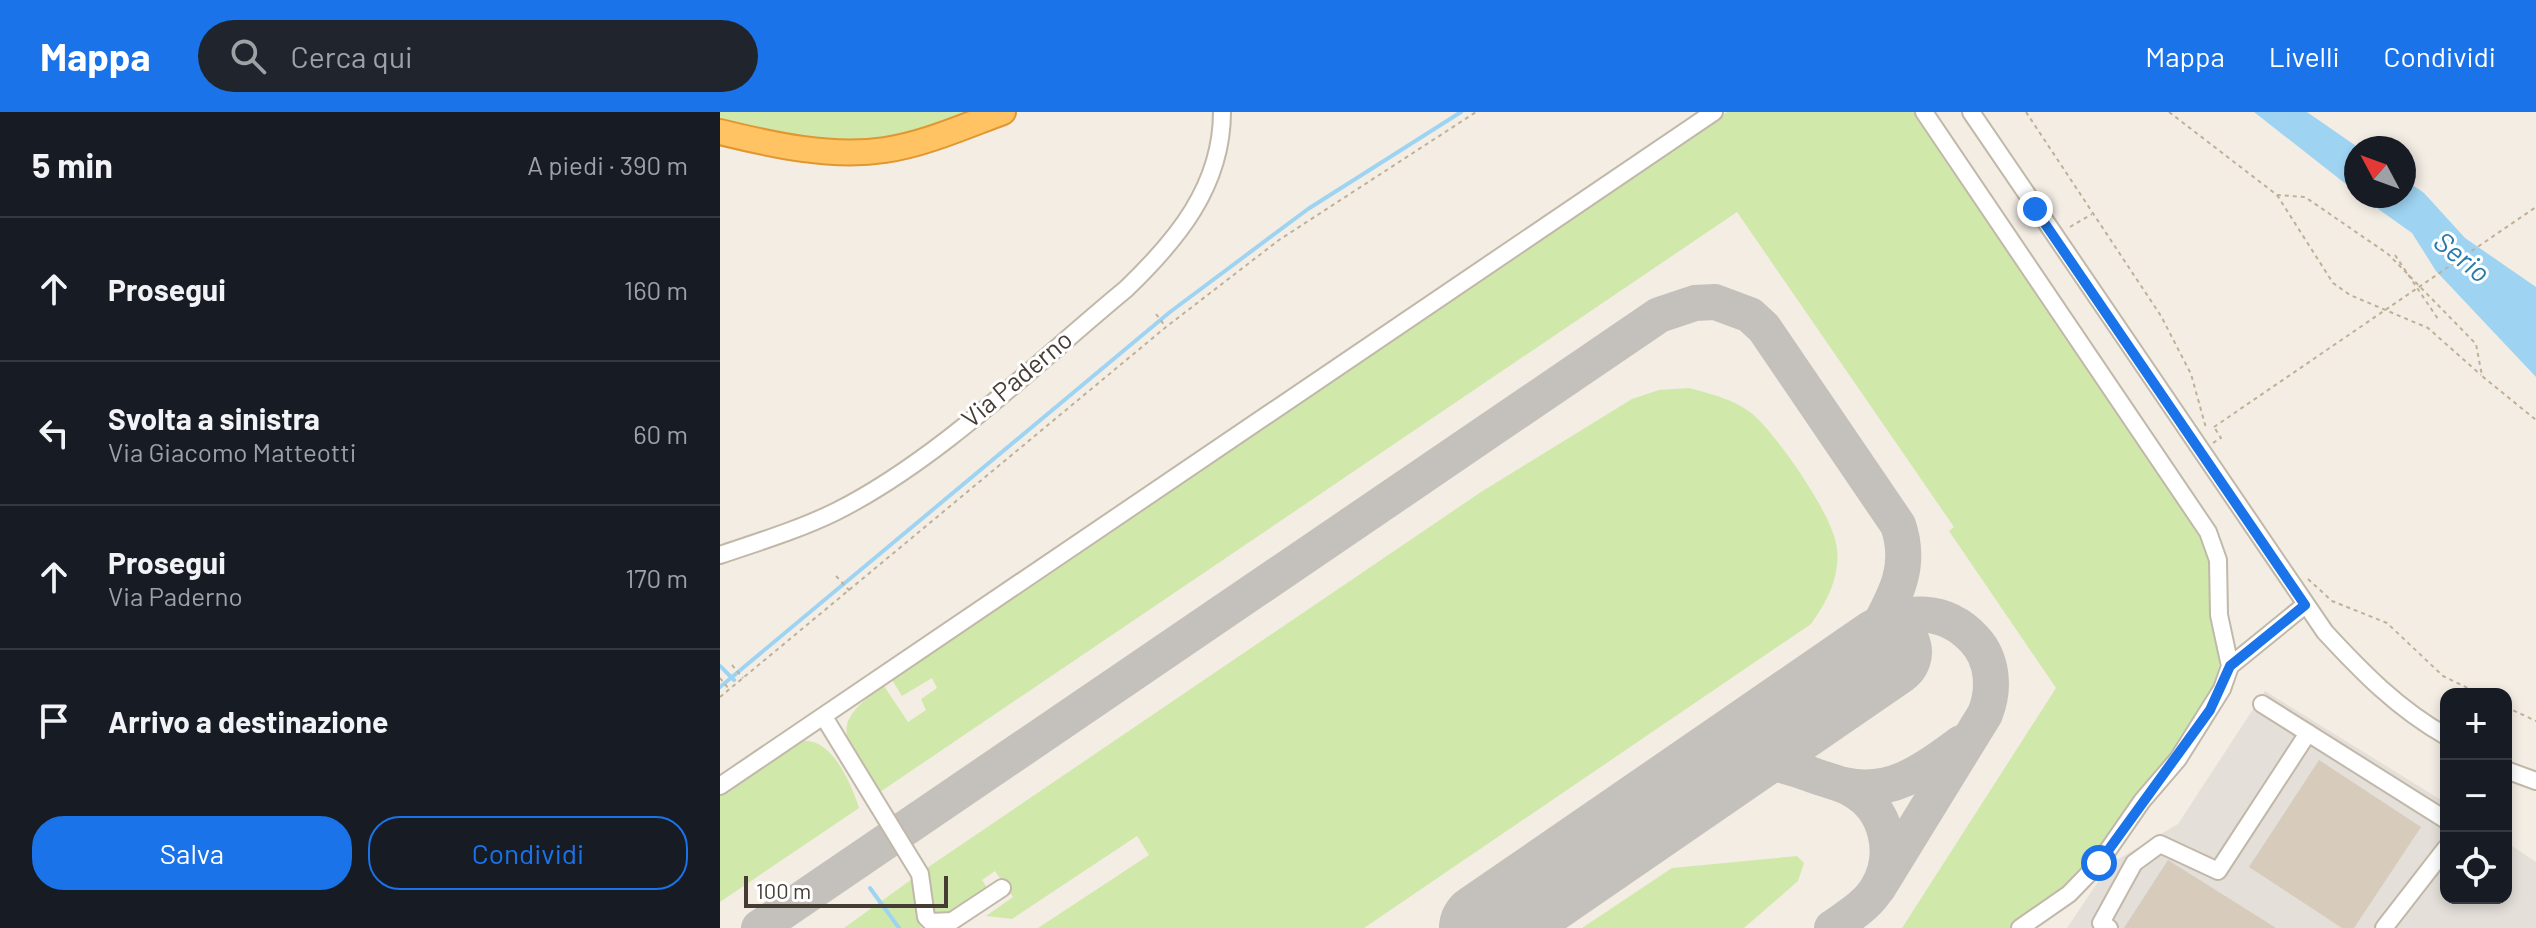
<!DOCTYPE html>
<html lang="it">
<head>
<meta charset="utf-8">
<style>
	body { margin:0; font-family:Barlow,sans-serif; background:#20242c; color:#f1f3f6 }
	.controls { position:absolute; right:24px; bottom:24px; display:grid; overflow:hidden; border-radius:16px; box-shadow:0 4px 12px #0003 }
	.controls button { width:72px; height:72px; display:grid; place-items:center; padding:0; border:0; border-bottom:2px solid #363941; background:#171b24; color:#f1f3f6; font:40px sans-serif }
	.compass { position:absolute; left:1624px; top:24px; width:72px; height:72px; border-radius:50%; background:#171b24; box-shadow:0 4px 12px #0003; rotate:311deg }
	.scale { position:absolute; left:24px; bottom:20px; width:204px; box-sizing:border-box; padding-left:8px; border:4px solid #453d34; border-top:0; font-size:22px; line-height:28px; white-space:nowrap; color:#453d34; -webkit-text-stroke:6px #fff; paint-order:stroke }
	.stop { position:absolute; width:24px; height:24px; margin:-18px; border:6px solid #1a73e8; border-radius:50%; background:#fff }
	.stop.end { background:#1a73e8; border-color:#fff; box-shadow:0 2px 8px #0008 }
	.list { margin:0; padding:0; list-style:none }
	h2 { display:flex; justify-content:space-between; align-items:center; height:104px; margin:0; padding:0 32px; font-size:34px }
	h2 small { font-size:26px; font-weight:400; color:#9ea1a6 }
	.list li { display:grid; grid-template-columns:52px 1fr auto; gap:24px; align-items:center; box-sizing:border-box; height:144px; padding:0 32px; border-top:2px solid #363941 }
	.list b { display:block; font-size:30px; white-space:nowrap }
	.list p { margin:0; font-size:26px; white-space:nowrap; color:#9ea1a6 }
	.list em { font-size:26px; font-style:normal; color:#9ea1a6 }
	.actions { display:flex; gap:16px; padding:24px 32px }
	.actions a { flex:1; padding:18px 0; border:2px solid #1a73e8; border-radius:32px; text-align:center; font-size:28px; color:#1a73e8 }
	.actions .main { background:#1a73e8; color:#fff }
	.icon { flex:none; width:44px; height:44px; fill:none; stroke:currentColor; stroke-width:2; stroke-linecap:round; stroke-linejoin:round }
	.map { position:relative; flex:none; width:1816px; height:816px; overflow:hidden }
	header { display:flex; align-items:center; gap:48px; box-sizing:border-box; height:112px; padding:0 40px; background:#1a73e8; color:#fff }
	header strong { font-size:38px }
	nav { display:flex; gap:44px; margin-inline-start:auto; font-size:28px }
	.search { width:560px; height:72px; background:#20242c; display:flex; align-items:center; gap:20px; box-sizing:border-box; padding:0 28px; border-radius:44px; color:#9ea1a6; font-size:30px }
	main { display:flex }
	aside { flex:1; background:#171b24 }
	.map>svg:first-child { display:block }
	.industrial { fill:#e4dfd9 }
	.green { fill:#d0e9ab }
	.water { fill:#9ed4f2 }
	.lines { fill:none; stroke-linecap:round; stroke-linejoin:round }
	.stream { stroke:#9ed4f2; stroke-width:4 }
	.taxiway { stroke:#c4c0bc; stroke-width:36 }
	.runway { stroke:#c4c0bc; stroke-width:92 }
	.building { fill:#d7cbbc }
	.minor-casing { stroke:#c1b8a9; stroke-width:20 }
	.highway-casing { stroke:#e2962f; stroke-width:28 }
	.path { stroke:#c0b097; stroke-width:2; stroke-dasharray:4 4; stroke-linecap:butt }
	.minor { stroke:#fff; stroke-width:16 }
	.highway { stroke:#ffc363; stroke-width:24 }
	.path-bridge { stroke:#c0b097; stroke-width:2; stroke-dasharray:4 4; stroke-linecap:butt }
	.route { stroke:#1a73e8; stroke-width:10 }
	.labels { text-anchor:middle; stroke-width:6; stroke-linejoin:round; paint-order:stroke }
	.street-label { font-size:26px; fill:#453d34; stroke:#fff }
	.water-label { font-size:28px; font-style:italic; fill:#297bab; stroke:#fff }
</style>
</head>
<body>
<header>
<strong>Mappa</strong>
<div class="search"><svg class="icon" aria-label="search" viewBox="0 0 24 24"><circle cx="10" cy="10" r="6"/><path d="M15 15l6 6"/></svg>Cerca qui</div>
<nav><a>Mappa</a><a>Livelli</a><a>Condividi</a></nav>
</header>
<main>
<aside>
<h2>5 min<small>A piedi · 390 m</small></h2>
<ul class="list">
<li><svg class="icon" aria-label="ahead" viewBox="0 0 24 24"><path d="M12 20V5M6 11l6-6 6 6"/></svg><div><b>Prosegui</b></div><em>160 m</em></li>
<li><svg class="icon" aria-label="left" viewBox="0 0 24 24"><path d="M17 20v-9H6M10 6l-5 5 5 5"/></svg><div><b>Svolta a sinistra</b><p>Via Giacomo Matteotti</p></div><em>60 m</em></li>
<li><svg class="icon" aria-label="ahead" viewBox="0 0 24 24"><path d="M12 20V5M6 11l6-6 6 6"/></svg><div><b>Prosegui</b><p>Via Paderno</p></div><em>170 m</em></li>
<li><svg class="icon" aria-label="arrive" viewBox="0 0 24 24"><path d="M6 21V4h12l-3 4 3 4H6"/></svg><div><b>Arrivo a destinazione</b></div></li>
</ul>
<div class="actions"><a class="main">Salva</a><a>Condividi</a></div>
</aside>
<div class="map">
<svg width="1816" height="816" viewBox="0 0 1816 816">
	<rect width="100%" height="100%" fill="#f3ede4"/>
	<polygon class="industrial" points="1545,579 1726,691 1726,786 1786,786 1786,730 1816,750 1816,816 1347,816 1390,752 1458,712"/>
	<g class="green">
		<path d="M 0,0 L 262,0 C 237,7 210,17 184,22 C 124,33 58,26 0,8 Z"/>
		<path d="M 1007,0 L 1197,0 L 1483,423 C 1493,450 1490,467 1493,495 C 1494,517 1502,540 1498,562 C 1487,616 1404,710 1369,756 L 1348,776 L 1290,816 L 1182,816 L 1336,576 L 1229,419 L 1234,415 L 1017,100 L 160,680 C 126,629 104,614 164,574 L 188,610 L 206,598 L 201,587 L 217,576 L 212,566 L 182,584 L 172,568 Z"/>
		<path d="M 969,276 C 994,283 1018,288 1037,306 C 1061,330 1114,404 1117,437 C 1120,465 1107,490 1091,512 L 644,816 L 318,816 L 429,743 L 417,724 L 292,807 L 266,804 L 293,785 L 275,759 L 262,768 L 267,776 L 229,805 L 215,803 L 204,758 L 761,380 L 912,287 L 939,278 Z"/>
		<path d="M 82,629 C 112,626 131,671 139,696 L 0,790 L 0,684 Z"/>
		<polygon points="1077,744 1084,751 1078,769 1024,816 862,816 952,756"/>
		<polygon points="195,765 201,816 124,816"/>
	</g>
	<g class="water">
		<polygon points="1534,0 1587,0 1639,36 1636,36 1636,80"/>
		<polygon points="1684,67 1704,81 1745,126 1816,175 1816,265 1716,159 1692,121 1640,84 1684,84"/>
	</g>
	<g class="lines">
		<g class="stream">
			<polyline points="0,554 14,568"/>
			<polyline points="0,575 450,200 588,97 741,0"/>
			<polyline points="150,776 179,816"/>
		</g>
		<g class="taxiway">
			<path d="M 1023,629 C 1056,607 1102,584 1131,557 C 1141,547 1146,532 1156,522 C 1185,493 1227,498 1254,527 C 1273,547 1275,577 1265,602 L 1158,776"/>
			<path d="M 997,658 C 1039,644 1058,650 1098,665 C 1110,669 1123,672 1133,678 C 1167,697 1177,742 1158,775 C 1148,793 1129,804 1112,816"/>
			<path d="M 1124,673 C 1171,684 1204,658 1241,631"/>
			<path d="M 39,816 L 939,203 L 975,191 L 995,190 L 1030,203 L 1044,216 L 1178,413 C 1193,456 1174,486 1154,523"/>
		</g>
		<polyline class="runway" points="765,816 1166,540"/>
	</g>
	<g class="building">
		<polygon points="1599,648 1701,715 1634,816 1622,816 1529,755"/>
		<polygon points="1448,748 1556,816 1404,816"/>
	</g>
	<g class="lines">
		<defs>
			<g id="minor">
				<polyline points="1204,0 1488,420 1498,448 1499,503 1510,554 1502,577 1458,647 1422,689 1379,751 1349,782 1300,816"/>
				<path d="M 1251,0 L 1605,520 C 1642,560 1678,597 1726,624"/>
				<path d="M 0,443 C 38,430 78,418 115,400 C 219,348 316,251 406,177 C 457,128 502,74 502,0"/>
				<polyline points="1510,554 1585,493"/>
				<polyline points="1542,592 1726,708"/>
				<polyline points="104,605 200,762 206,805 211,810 232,809 282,776"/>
				<polyline points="1786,658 1816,669"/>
				<polyline points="0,674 994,0"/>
				<polyline points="1389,816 1381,811 1414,751 1440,732 1498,759 1588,621"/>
				<polyline points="1664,816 1726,736"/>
			</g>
			<path id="highway" d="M 0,20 C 53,33 111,46 165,38 C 205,32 245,14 283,0"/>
		</defs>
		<use href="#minor" class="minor-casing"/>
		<use href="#highway" class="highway-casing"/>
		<g class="path">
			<polyline points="1306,0 1441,204 1471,262 1486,316"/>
			<polyline points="1449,0 1557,83 1585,85 1668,142 1756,232 1762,264 1816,308"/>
			<polyline points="1557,83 1613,171 1630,183 1708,216 1761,263"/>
			<polyline points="1350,115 1372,102"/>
			<polyline points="436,202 445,214"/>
			<polyline points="1493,331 1501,326 1494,315"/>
			<polyline points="116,464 130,479"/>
			<polyline points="1588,467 1612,489 1667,511 1723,564 1760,582"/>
			<polyline points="12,553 23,566"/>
			<polyline points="0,566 8,576"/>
			<polyline points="0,585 446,215 559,128 756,0"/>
			<polyline points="1786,595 1816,609"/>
		</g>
		<use href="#minor" class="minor"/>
		<use href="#highway" class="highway"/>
		<g class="path-bridge">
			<polyline points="1675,143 1718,207"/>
			<polyline points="1494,315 1816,95"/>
		</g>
	</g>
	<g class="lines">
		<polyline class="route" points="1315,97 1585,493 1510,554 1490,598 1379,751"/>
	</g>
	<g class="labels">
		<g class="street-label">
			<text transform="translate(297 267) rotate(-40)" y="9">Via Paderno</text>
		</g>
		<g class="water-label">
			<text transform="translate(1742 145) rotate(39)" y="10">Serio</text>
		</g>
	</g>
</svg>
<div class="controls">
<button>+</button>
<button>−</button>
<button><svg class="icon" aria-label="locate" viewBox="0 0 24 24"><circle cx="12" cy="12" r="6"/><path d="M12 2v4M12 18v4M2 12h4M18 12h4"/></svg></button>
</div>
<svg class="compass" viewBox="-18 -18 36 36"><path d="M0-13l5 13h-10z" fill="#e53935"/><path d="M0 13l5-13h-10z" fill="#9ea1a6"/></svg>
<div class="scale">100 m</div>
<div class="stop" style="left:1379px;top:751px"></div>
<div class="stop end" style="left:1315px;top:97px"></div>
</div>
</main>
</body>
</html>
